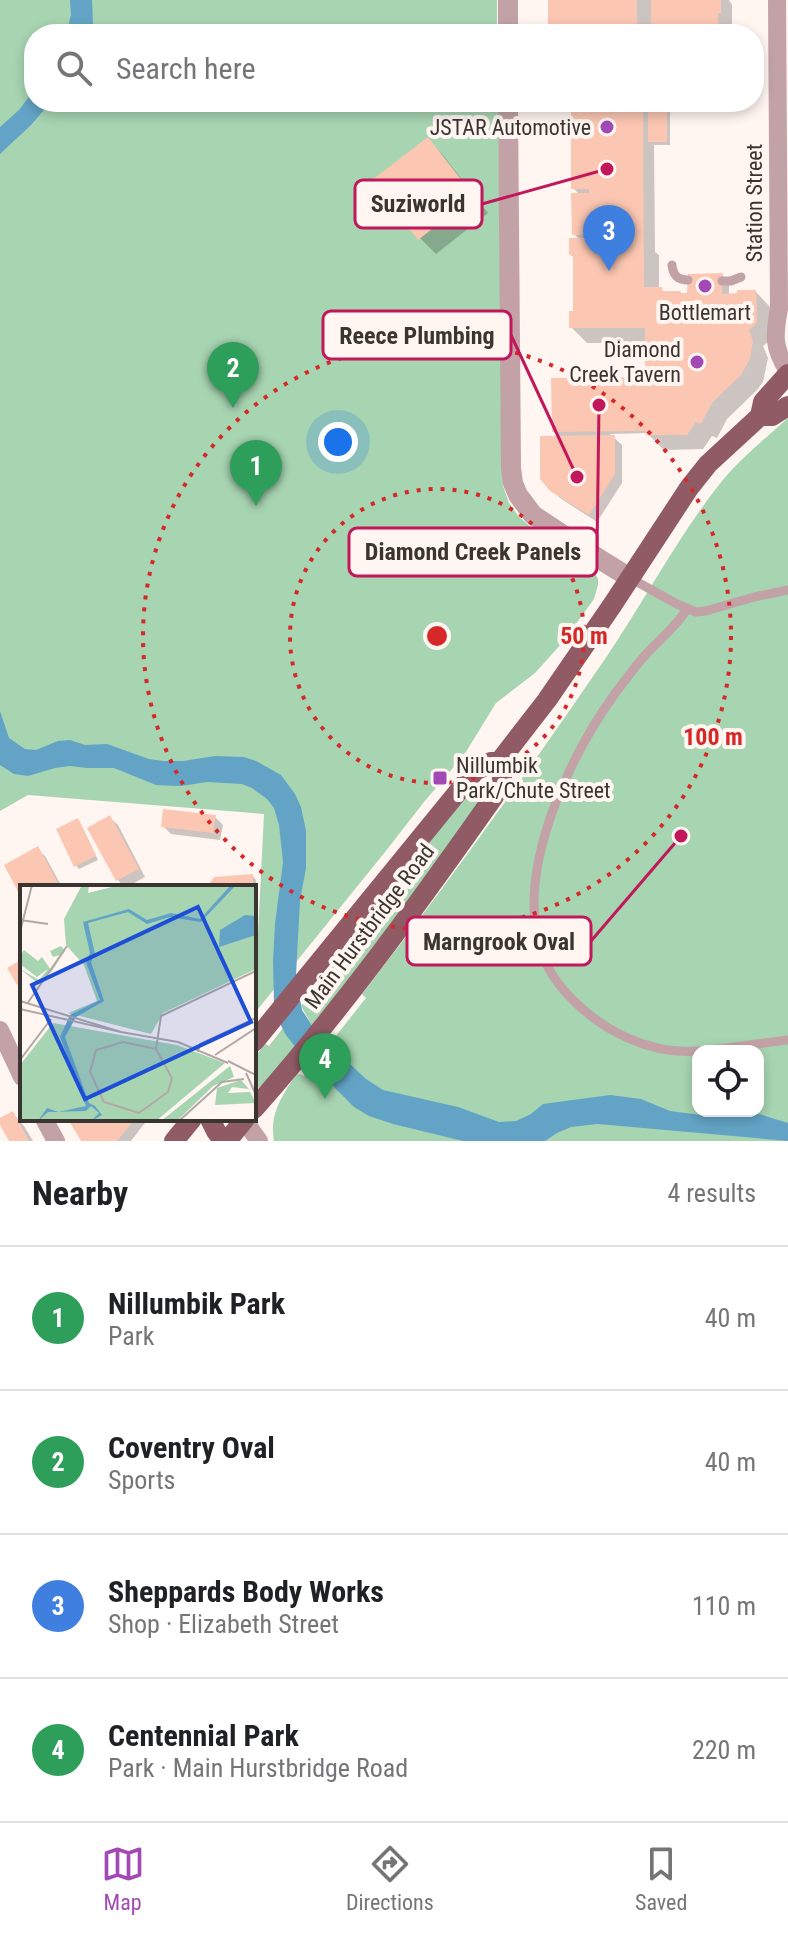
<!DOCTYPE html>
<html lang="en">
<head>
<meta charset="utf-8">
<style>
	body { margin:0; font-family:"Roboto Condensed",sans-serif; background:#f2f2f2; color:#202124 }
	.controls { position:absolute; right:24px; bottom:24px; display:grid; overflow:hidden; border-radius:16px; box-shadow:0 4px 12px #0003 }
	.controls button { width:72px; height:72px; display:grid; place-items:center; padding:0; border:0; border-bottom:2px solid #e0e0e0; background:#fff; color:#202124; font:40px sans-serif }
	.you { position:absolute; left:338px; top:442px; width:28px; height:28px; margin:-20px; border:6px solid #fff; border-radius:50%; background:#1a73e8; box-shadow:0 0 0 12px #1a73e833 }
	.badge { display:grid; place-items:center; width:52px; height:52px; border-radius:50%; background:#a249b5; color:#fff; font-size:26px; font-weight:700 }
	.pin { position:absolute; translate:-50% -66px; filter:drop-shadow(0 2px 4px #0008) }
	.pin::after { content:''; position:absolute; top:42px; width:28px; height:24px; background:inherit; clip-path:polygon(0 0,100% 0,50% 100%) }
	.list { margin:0; padding:0; list-style:none }
	h2 { display:flex; justify-content:space-between; align-items:center; height:104px; margin:0; padding:0 32px; font-size:34px }
	h2 small { font-size:26px; font-weight:400; color:#757577 }
	.list li { display:grid; grid-template-columns:52px 1fr auto; gap:24px; align-items:center; box-sizing:border-box; height:144px; padding:0 32px; border-top:2px solid #e0e0e0 }
	.list b { display:block; font-size:30px; white-space:nowrap }
	.list p { margin:0; font-size:26px; white-space:nowrap; color:#757577 }
	.list em { font-size:26px; font-style:normal; color:#757577 }
	.icon { flex:none; width:44px; height:44px; fill:none; stroke:currentColor; stroke-width:2; stroke-linecap:round; stroke-linejoin:round }
	.map { position:relative; flex:none; width:788px; height:1141px; overflow:hidden }
	.search { position:absolute; background:#fff; box-shadow:0 4px 12px #0003; left:24px; right:24px; top:24px; height:88px; display:flex; align-items:center; gap:20px; box-sizing:border-box; padding:0 28px; border-radius:32px; color:#757577; font-size:30px }
	.sheet { height:680px; background:#fff }
	nav { display:flex; justify-content:space-around; align-items:center; box-sizing:border-box; height:112px; border-top:2px solid #e0e0e0; background:#fff; font-size:22px; color:#757577 }
	nav a { display:grid; justify-items:center; gap:4px }
	nav .on { color:#a249b5 }
	.map>svg:first-child { display:block }
	.green { fill:#a7d4b1; fill-rule:evenodd }
	.water { fill:#63a4c6 }
	.shadow { fill:#0003 }
	.building { fill:#fbc6b2 }
	.lines { fill:none; stroke-linecap:round; stroke-linejoin:round }
	.service { stroke:#c2a2a6; stroke-width:9 }
	.minor { stroke:#c2a2a6; stroke-width:18 }
	.tertiary { stroke:#c2a2a6; stroke-width:20 }
	.primary { stroke:#905b64; stroke-width:20 }
	.ring { fill:none; stroke:#d62828; stroke-width:4; stroke-dasharray:4 8 }
	.poi-dot { fill:#a249b5; stroke:#fff5f1; stroke-width:3 }
	.labels { text-anchor:middle; stroke-width:8; stroke-linejoin:round; paint-order:stroke }
	.poi-label { font-size:22px; fill:#3b3532; stroke:#fff5f1; text-anchor:end }
	.street-label { font-size:22px; fill:#3b3532; stroke:#fff5f1 }
	.inset-road { fill:none; stroke:#b1a8a5; stroke-width:2 }
	.view { fill:#1d4ed8; fill-opacity:0.15; stroke:#1d4ed8; stroke-width:4 }
	.inset-edge { fill:none; stroke:#3b3532; stroke-width:4 }
	.centre { fill:#d62828; stroke:#fff5f1; stroke-width:4 }
	.ring-label { font-size:24px; text-anchor:middle; font-weight:bold; fill:#d62828; stroke:#fff5f1; stroke-width:8; stroke-linejoin:round; paint-order:stroke }
	.leader { fill:none; stroke:#c2185b; stroke-width:3 }
	.callout-dot { fill:#c2185b; stroke:#fff5f1; stroke-width:3 }
	.callout { fill:#fff5f1; stroke:#c2185b; stroke-width:3 }
	.callout-label { font-size:24px; text-anchor:middle; font-weight:bold; fill:#3b3532 }
</style>
</head>
<body>
<div class="map">
<svg width="788" height="1141" viewBox="0 0 788 1141">
	<rect width="100%" height="100%" fill="#fff5f1"/>
	<g class="green">
		<polygon points="0,0 497,0 497,34 34,34 34,102 498,102 503,486 509,503 519,517 532,528 591,567 598,579 598,585 594,599 562,643 535,673 496,703 464,755 424,802 385,852 254,1014 264,814 28,795 0,811"/>
		<path d="M 788,418 L 788,1141 L 274,1141 C 269,1113 283,1095 297,1073 L 304,1076 L 366,998 L 362,994 C 447,885 527,773 605,659 C 645,600 678,536 722,481 C 741,458 766,438 788,418 ZM 698,1051 L 758,1051 L 758,1111 L 698,1111 Z"/>
		<polygon points="471,794 479,799 478,806 313,1027 301,1006 348,947 345,944 468,795"/>
		<polygon points="283,1028 296,1048 273,1076 254,1091 254,1058 265,1044 269,1046"/>
	</g>
	<g class="water">
		<polygon points="70,0 92,0 93,23 89,34 66,34 71,15"/>
		<polygon points="34,90 34,102 51,102 31,125 0,154 0,127 19,110"/>
		<polygon points="0,711 9,738 25,749 36,750 58,741 70,740 85,745 107,744 149,759 163,761 183,761 215,756 244,757 256,761 281,775 295,794 301,807 306,831 306,868 300,900 296,975 302,1010 317,1033 366,1079 383,1090 458,1107 499,1122 516,1121 531,1114 543,1104 610,1095 641,1099 670,1111 715,1117 736,1112 756,1113 788,1123 788,1141 598,1124 571,1127 557,1133 545,1141 463,1141 393,1124 369,1116 354,1107 300,1053 286,1035 277,1018 274,1003 273,961 275,924 283,862 279,825 274,808 267,799 252,788 242,784 207,782 181,786 156,785 114,768 87,768 70,766 55,768 28,776 14,774 0,765"/>
	</g>
	<g class="shadow">
		<polygon points="550,0 729,0 732,5 732,24 729,24 729,34 550,34"/>
		<polygon points="560,102 654,102 654,107 666,107 670,110 670,145 654,145 655,252 659,255 659,289 665,293 687,295 722,275 729,283 729,295 756,292 771,308 772,339 763,346 768,358 763,382 757,390 727,419 717,438 712,436 703,449 664,450 647,433 610,434 622,445 622,483 597,522 560,498 551,489 560,438 554,432 647,383 647,343 587,343 571,327 575,313 575,259 571,255 580,240 574,234 580,195 573,188 573,108 566,108"/>
		<polygon points="686,102 709,102 709,110 689,110 686,107"/>
		<polygon points="427,139 443,155 488,213 436,254 420,238"/>
		<polygon points="215,817 223,825 220,840 171,834 163,826"/>
		<polygon points="110,818 118,825 145,877 127,887 124,887 118,880 90,829"/>
		<polygon points="78,821 81,824 98,860 79,869 76,865"/>
		<polygon points="37,849 45,856 62,887 22,887 22,895 6,866"/>
		<polygon points="253,876 256,880 256,910 254,910 254,887 209,887"/>
		<polygon points="13,1114 24,1126 33,1141 11,1141 0,1121"/>
		<polygon points="71,1119 148,1119 131,1141 83,1141"/>
	</g>
	<g class="building">
		<rect x="548" y="0" width="89" height="34"/>
		<polygon points="651,0 721,0 721,13 718,13 719,34 651,34"/>
		<polygon points="643,103 644,287 662,287 663,291 680,291 682,293 687,293 688,274 723,273 722,294 737,293 737,290 756,290 757,323 749,330 753,341 750,359 741,375 712,403 701,424 696,422 687,435 646,435 646,431 552,432 551,378 645,377 645,328 569,328 569,311 573,311 573,255 569,255 569,238 590,238 590,235 572,235 571,193 589,193 589,189 571,189 571,107 589,107 588,104"/>
		<rect x="648" y="105" width="19" height="37"/>
		<polygon points="428,137 474,196 418,240 372,180"/>
		<polygon points="615,435 615,474 589,515 550,491 540,479 540,436"/>
		<polygon points="163,809 216,815 213,833 161,827"/>
		<polygon points="110,815 139,869 116,881 87,828"/>
		<polygon points="78,818 96,856 74,867 56,829"/>
		<polygon points="38,846 59,885 57,887 22,887 22,899 4,865"/>
		<polygon points="253,874 253,887 207,887 214,877"/>
		<polygon points="22,959 22,982 17,985 7,968"/>
		<polygon points="13,1111 29,1141 9,1141 0,1125 0,1118"/>
		<polygon points="68,1119 135,1119 117,1141 81,1141"/>
	</g>
	<g class="lines">
		<g class="service">
			<path d="M 672,265 C 673,275 677,280 688,280"/>
			<polyline points="722,281 731,281 741,277"/>
			<polyline points="630,578 677,604 696,612 706,611 754,597 788,590"/>
			<path d="M 687,609 C 677,625 664,636 651,649 C 638,662 627,678 616,692 C 570,756 516,867 540,948 C 546,968 558,985 572,999 C 604,1032 652,1055 698,1051"/>
			<polyline points="702,1051 788,1040"/>
		</g>
		<g class="minor">
			<path d="M 777,0 L 779,309 C 774,335 773,348 788,371"/>
			<polyline points="0,1030 22,1077"/>
			<polyline points="44,1119 56,1141"/>
			<polyline points="244,1120 259,1141"/>
		</g>
		<g class="tertiary">
			<polyline points="508,34 508,0"/>
			<polyline points="508,102 511,468 513,483 518,495 533,515 601,560 630,578"/>
		</g>
		<g class="primary">
			<polyline points="760,416 772,416 788,406"/>
			<polyline points="254,1042 475,771 491,762 499,762 547,700 613,604 689,488 708,464 760,416 763,402 788,374"/>
			<path d="M 254,1109 C 337,1015 411,914 483,812 C 494,796 509,781 499,762"/>
			<polyline points="210,1119 216,1131 223,1141"/>
			<polyline points="174,1141 192,1119"/>
			<polyline points="227,1141 245,1119"/>
		</g>
	</g>
	<g class="ring">
		<circle cx="437" cy="636" r="147"/>
		<circle cx="437" cy="636" r="294"/>
	</g>
	<g class="poi-dot">
		<circle cx="607" cy="127" r="8"/>
		<circle cx="705" cy="286" r="8"/>
		<circle cx="697" cy="362" r="8"/>
		<rect x="432" y="770" width="16" height="16" rx="4"/>
	</g>
	<g class="labels">
		<g class="poi-label">
			<text x="591" y="135">JSTAR Automotive</text>
			<text x="705" y="320" text-anchor="middle">Bottlemart</text>
			<text x="681" y="357">Diamond<tspan x="681" dy="25">Creek Tavern</tspan></text>
			<text x="456" y="773" text-anchor="start">Nillumbik<tspan x="456" dy="25">Park/Chute Street</tspan></text>
		</g>
		<g class="street-label">
			<text transform="translate(754 203) rotate(-90)" y="8">Station Street</text>
			<text transform="translate(369 926) rotate(-53)" y="8">Main Hurstbridge Road</text>
		</g>
	</g>
	<g transform="translate(20 885)">
		<rect width="236" height="236" fill="#fff5f1"/>
		<path d="M 62,0 L 69,0 L 68,8 L 100,0 L 236,0 L 236,84 L 143,128 L 131,149 L 48,128 L 77,116 L 64,80 L 46,60 L 44,34 ZM 41,61 L 45,66 L 32,86 L 19,99 L 0,84 L 19,95 L 28,84 L 17,92 L 0,79 L 0,71 L 4,65 L 18,76 L 22,72 L 31,85 L 43,69 L 33,72 L 30,66 ZM 33,138 L 157,160 L 205,178 L 136,236 L 1,236 L 0,180 ZM 210,181 L 214,192 L 193,201 L 157,236 L 141,236 ZM 221,195 L 229,204 L 212,202 L 208,208 L 230,207 L 236,218 L 195,220 L 197,203 Z" fill="#a7d4b1"/>
		<path d="M 211,0 L 216,0 L 181,37 L 150,32 L 127,39 L 108,27 L 68,38 L 75,69 L 71,77 L 84,116 L 56,132 L 45,152 L 69,218 L 75,221 L 82,230 L 71,236 L 79,228 L 71,221 L 66,226 L 28,227 L 18,236 L 27,223 L 38,227 L 66,221 L 40,152 L 50,130 L 80,115 L 66,77 L 70,68 L 63,37 L 109,24 L 127,35 L 151,28 L 180,34 ZM 225,30 L 236,31 L 236,50 L 199,62 L 200,45 Z" fill="#63a4c6"/>
		<path class="inset-road" d="M 0,35 L 28,39M 0,47 L 12,0M 0,116 L 101,147 L 158,157 L 208,178M 7,119 L 47,61M 0,124 L 101,147M 136,164 L 103,157 L 76,165 L 70,187 L 84,217 L 119,228 L 148,207 L 152,193 L 136,164 L 141,131 L 236,86M 178,167 L 180,159 L 236,133M 195,170 L 236,143M 0,175 L 31,134M 208,176 L 236,190M 226,188 L 236,210M 159,236 L 202,197 L 224,194"/>
		<path class="view" d="M 178,22 L 231,137 L 65,214 L 12,100 Z"/>
		<rect width="236" height="236" class="inset-edge"/>
	</g>
	<circle cx="437" cy="636" r="12" class="centre"/>
	<g class="ring-label">
		<text x="584" y="644">50 m</text>
		<text x="713" y="745">100 m</text>
	</g>
	<path class="leader" d="M607 169L482 204M577 477L511 335M599 405L597 552M681 836L591 941"/>
	<g class="callout-dot">
		<circle cx="607" cy="169" r="8"/>
		<circle cx="577" cy="477" r="8"/>
		<circle cx="599" cy="405" r="8"/>
		<circle cx="681" cy="836" r="8"/>
	</g>
	<g class="callout">
		<rect x="355" y="180" width="127" height="48" rx="8"/>
		<rect x="323" y="311" width="188" height="48" rx="8"/>
		<rect x="349" y="528" width="248" height="48" rx="8"/>
		<rect x="407" y="917" width="184" height="48" rx="8"/>
	</g>
	<g class="callout-label">
		<text x="418" y="212">Suziworld</text>
		<text x="417" y="344">Reece Plumbing</text>
		<text x="473" y="560">Diamond Creek Panels</text>
		<text x="499" y="950">Marngrook Oval</text>
	</g>
</svg>
<div class="controls">
<button><svg class="icon" aria-label="locate" viewBox="0 0 24 24"><circle cx="12" cy="12" r="6"/><path d="M12 2v4M12 18v4M2 12h4M18 12h4"/></svg></button>
</div>
<div class="you"></div>
<div class="pin badge" style="left:256px;top:506px;background:#2e9e5b">1</div>
<div class="pin badge" style="left:233px;top:408px;background:#2e9e5b">2</div>
<div class="pin badge" style="left:609px;top:271px;background:#3f7fe0">3</div>
<div class="pin badge" style="left:325px;top:1099px;background:#2e9e5b">4</div>
<div class="search"><svg class="icon" aria-label="search" viewBox="0 0 24 24"><circle cx="10" cy="10" r="6"/><path d="M15 15l6 6"/></svg>Search here</div>
</div>
<section class="sheet">
<h2>Nearby<small>4 results</small></h2>
<ul class="list">
<li><span class="badge" style="background:#2e9e5b">1</span><div><b>Nillumbik Park</b><p>Park</p></div><em>40 m</em></li>
<li><span class="badge" style="background:#2e9e5b">2</span><div><b>Coventry Oval</b><p>Sports</p></div><em>40 m</em></li>
<li><span class="badge" style="background:#3f7fe0">3</span><div><b>Sheppards Body Works</b><p>Shop · Elizabeth Street</p></div><em>110 m</em></li>
<li><span class="badge" style="background:#2e9e5b">4</span><div><b>Centennial Park</b><p>Park · Main Hurstbridge Road</p></div><em>220 m</em></li>
</ul>
</section>
<nav>
<a class="on"><svg class="icon" aria-label="map" viewBox="0 0 24 24"><path d="M3 6l6-2 6 2 6-2v14l-6 2-6-2-6 2zM9 4v14M15 6v14"/></svg>Map</a>
<a><svg class="icon" aria-label="directions" viewBox="0 0 24 24"><path d="M12 3l9 9-9 9-9-9zM9 14v-3h6M13 9l2 2-2 2"/></svg>Directions</a>
<a><svg class="icon" aria-label="saved" viewBox="0 0 24 24"><path d="M7 4h10v16l-5-4-5 4z"/></svg>Saved</a>
</nav>
</body>
</html>
